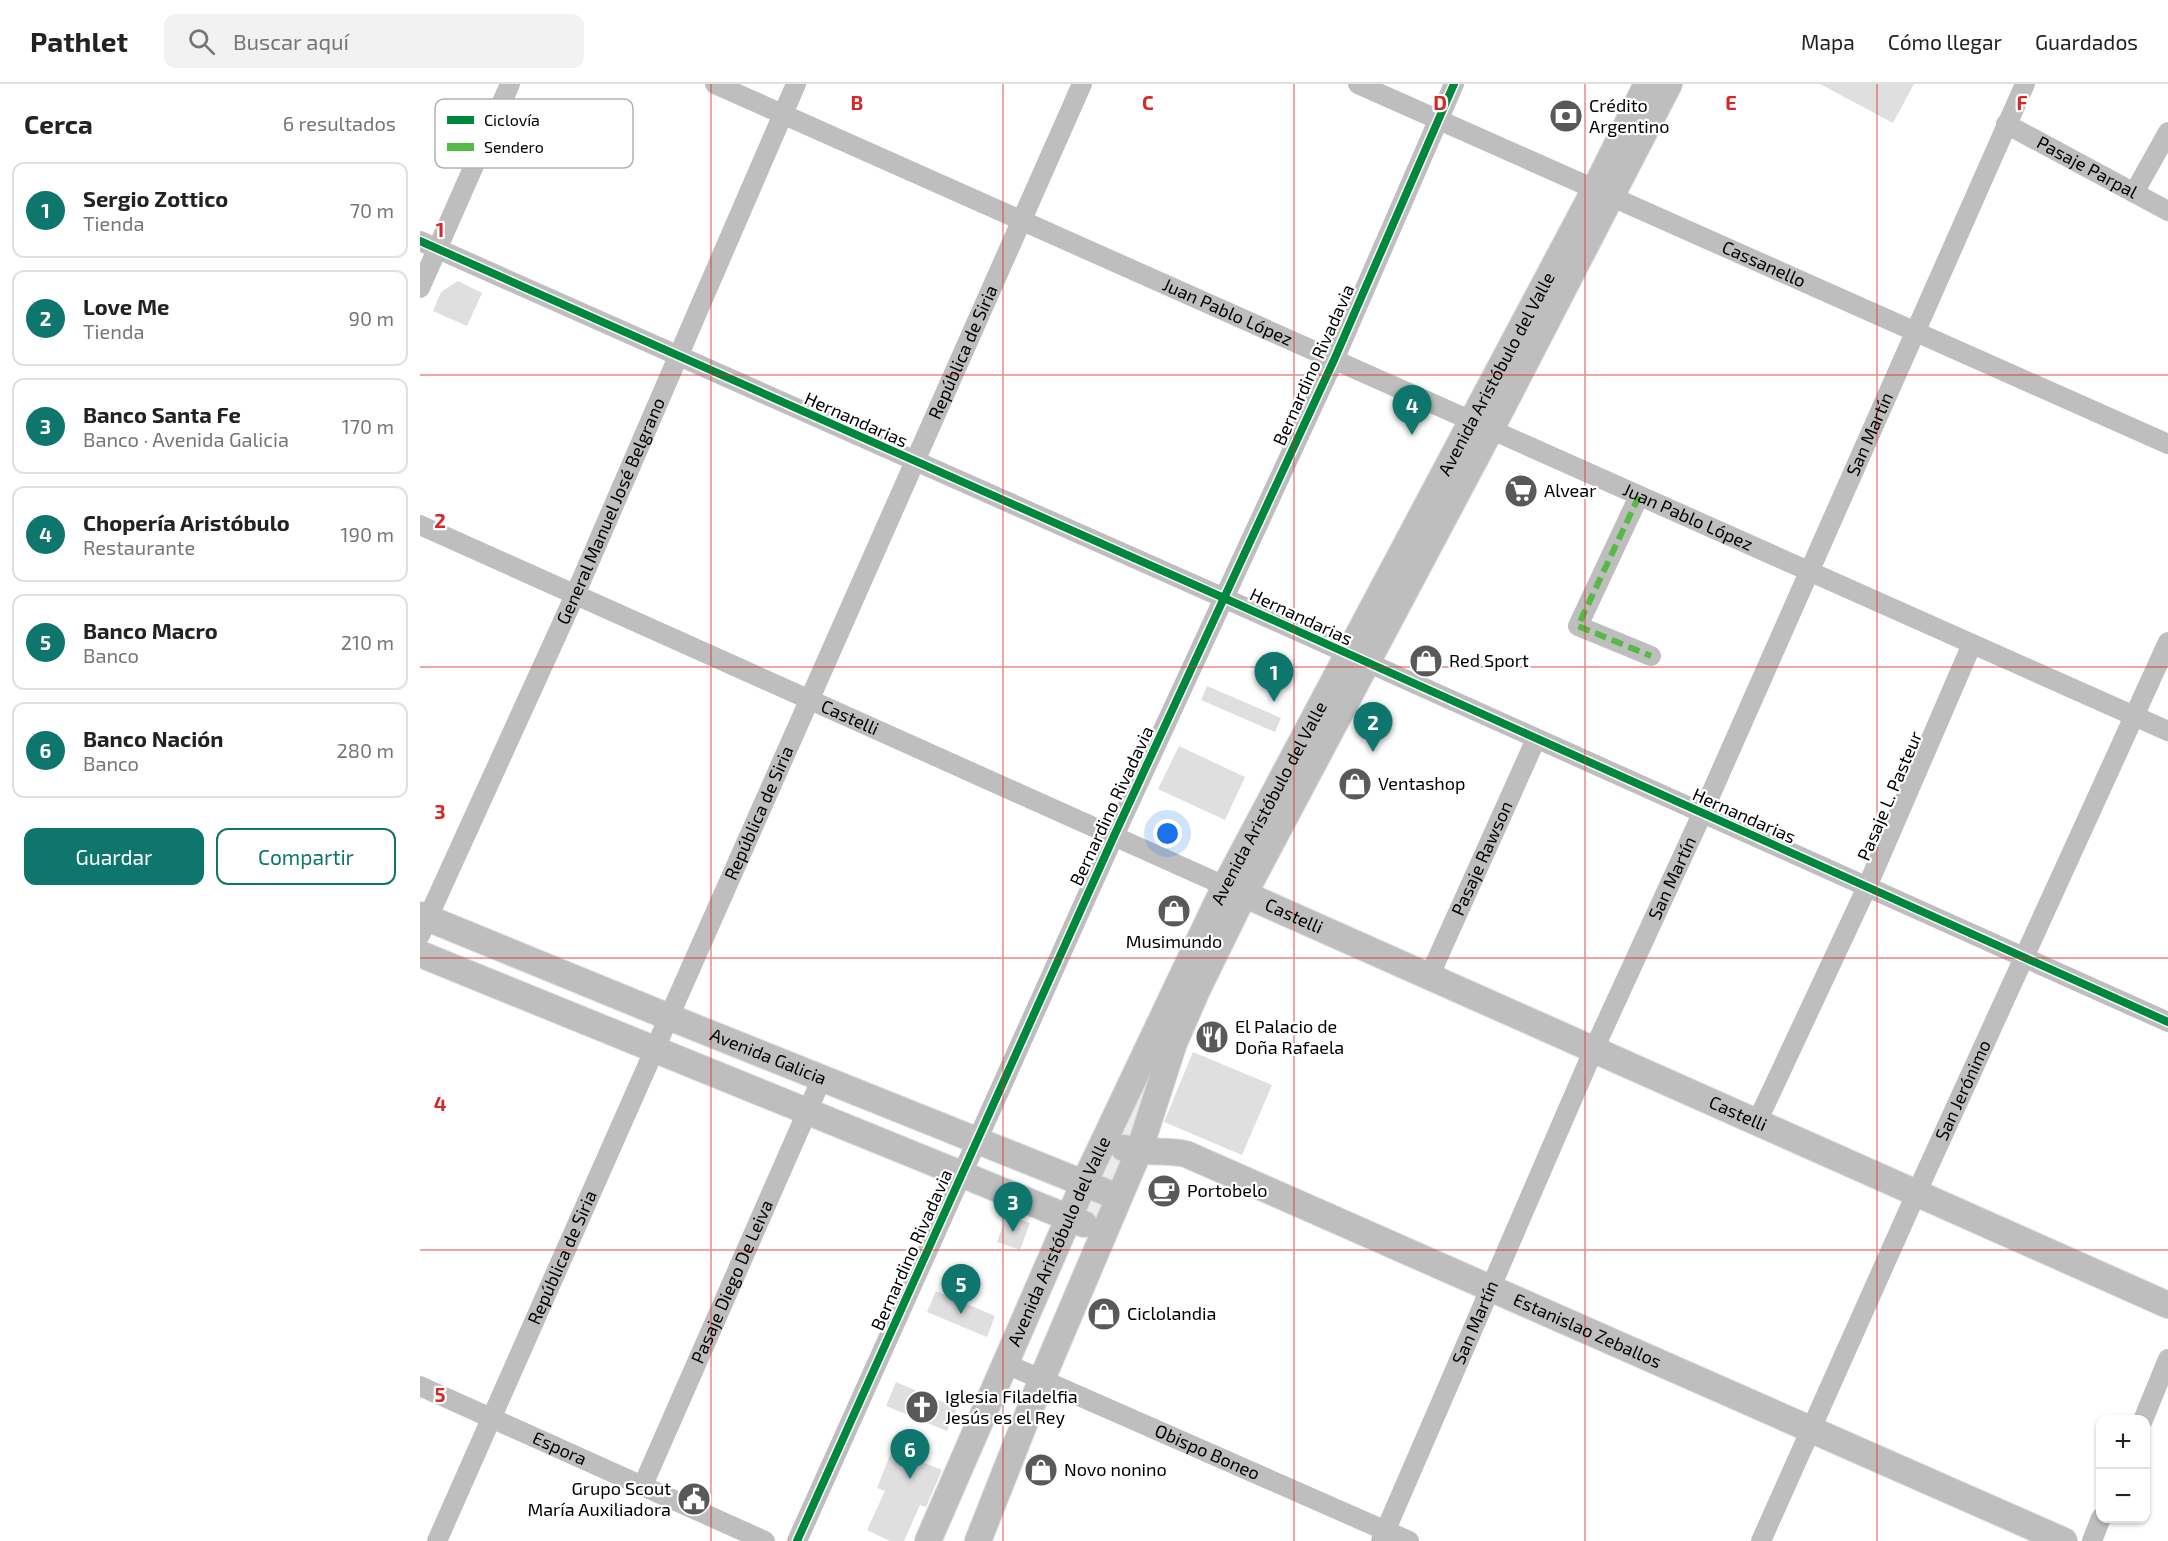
<!DOCTYPE html>
<html lang="es">
<head>
<meta charset="utf-8">
<style>
	body { margin:0; font-family:"Exo 2",sans-serif; background:#f2f2f2; color:#222 }
	.controls { position:absolute; right:18px; bottom:18px; display:grid; overflow:hidden; border-radius:12px; box-shadow:0 2px 4px #0004 }
	.controls button { width:54px; height:54px; display:grid; place-items:center; padding:0; border:0; border-bottom:2px solid #e0e0e0; background:#fff; color:#222; font:30px sans-serif }
	.you { position:absolute; left:748px; top:750px; width:21px; height:21px; margin:-15px; border:4px solid #fff; border-radius:50%; background:#1a73e8; box-shadow:0 0 0 9px #1a73e833 }
	.badge { display:grid; place-items:center; width:39px; height:39px; border-radius:50%; background:#0f766e; color:#fff; font-size:20px; font-weight:700 }
	.pin { position:absolute; translate:-50% -50px; filter:drop-shadow(0 2px 3px #0008) }
	.pin::after { content:''; position:absolute; top:32px; width:21px; height:18px; background:inherit; clip-path:polygon(0 0,100% 0,50% 100%) }
	.list { margin:0; padding:0; list-style:none }
	h2 { display:flex; justify-content:space-between; align-items:center; height:78px; margin:0; padding:0 24px; font-size:26px }
	h2 small { font-size:20px; font-weight:400; color:#767676 }
	.list li { display:grid; grid-template-columns:39px 1fr auto; gap:18px; align-items:center; box-sizing:border-box; height:96px; margin:0 12px 12px; padding:0 12px; border:2px solid #e0e0e0; border-radius:12px }
	.list b { display:block; font-size:22px; white-space:nowrap }
	.list p { margin:0; font-size:20px; white-space:nowrap; color:#767676 }
	.list em { font-size:20px; font-style:normal; color:#767676 }
	.actions { display:flex; gap:12px; padding:18px 24px }
	.actions a { flex:1; padding:14px 0; border:2px solid #0f766e; border-radius:12px; text-align:center; font-size:21px; color:#0f766e }
	.actions .main { background:#0f766e; color:#fff }
	.icon { flex:none; width:33px; height:33px; fill:none; stroke:currentColor; stroke-width:2; stroke-linecap:round; stroke-linejoin:round }
	.map { position:relative; flex:none; width:1748px; height:1457px; overflow:hidden }
	header { display:flex; align-items:center; gap:36px; box-sizing:border-box; height:84px; padding:0 30px; background:#fff; border-bottom:2px solid #e0e0e0 }
	header strong { font-size:28px }
	nav { display:flex; gap:33px; margin-inline-start:auto; font-size:21px }
	.search { width:420px; height:54px; background:#f2f2f2; display:flex; align-items:center; gap:15px; box-sizing:border-box; padding:0 21px; border-radius:12px; color:#767676; font-size:22px }
	main { display:flex }
	aside { flex:1; background:#fff }
	.map>svg:first-child { display:block }
	.grass { fill:#ececec }
	.building { fill:#dfdfdf }
	.lines { fill:none; stroke-linecap:round; stroke-linejoin:round }
	.major-casing { stroke:#dbdbdb; stroke-width:28 }
	.minor { stroke:#bebebe; stroke-width:20 }
	.major { stroke:#bebebe; stroke-width:26 }
	.quiet { stroke:#58b947; stroke-width:6; stroke-dasharray:12 6; stroke-linecap:butt }
	.cycleway-casing { stroke:#fff; stroke-width:11 }
	.cycleway { stroke:#00873e; stroke-width:8 }
	.grid { fill:none; stroke:#d62828; stroke-width:1.5; stroke-opacity:0.55 }
	.labels { text-anchor:middle; stroke-width:4.5; stroke-linejoin:round; paint-order:stroke }
	.poi-label { font-size:18px; fill:#000; stroke:#fff; text-anchor:start }
	.street-label { font-size:18px; fill:#000; stroke:#fff }
	.key { fill:#fff; stroke:#b2b2b2; stroke-width:1.5 }
	.key-label { font-size:16px; fill:#000 }
	.grid-label { font-size:20px; text-anchor:middle; font-weight:bold; fill:#d62828; stroke:#fff; stroke-width:4.5; stroke-linejoin:round; paint-order:stroke }
</style>
</head>
<body>
<header>
<strong>Pathlet</strong>
<div class="search"><svg class="icon" aria-label="search" viewBox="0 0 24 24"><circle cx="10" cy="10" r="6"/><path d="M15 15l6 6"/></svg>Buscar aquí</div>
<nav><a>Mapa</a><a>Cómo llegar</a><a>Guardados</a></nav>
</header>
<main>
<aside>
<h2>Cerca<small>6 resultados</small></h2>
<ul class="list">
<li><span class="badge">1</span><div><b>Sergio Zottico</b><p>Tienda</p></div><em>70 m</em></li>
<li><span class="badge">2</span><div><b>Love Me</b><p>Tienda</p></div><em>90 m</em></li>
<li><span class="badge">3</span><div><b>Banco Santa Fe</b><p>Banco · Avenida Galicia</p></div><em>170 m</em></li>
<li><span class="badge">4</span><div><b>Chopería Aristóbulo</b><p>Restaurante</p></div><em>190 m</em></li>
<li><span class="badge">5</span><div><b>Banco Macro</b><p>Banco</p></div><em>210 m</em></li>
<li><span class="badge">6</span><div><b>Banco Nación</b><p>Banco</p></div><em>280 m</em></li>
</ul>
<div class="actions"><a class="main">Guardar</a><a>Compartir</a></div>
</aside>
<div class="map">
<svg width="1748" height="1457" viewBox="0 0 1748 1457">
	<rect width="100%" height="100%" fill="#fff"/>
	<g class="grass">
		<polygon points="747,944 719,1053 705,1055 699,1051"/>
		<polygon points="688,1064 709,1073 696,1103 674,1094"/>
		<polygon points="663,1114 688,1116 680,1136 672,1137 665,1134"/>
	</g>
	<g class="building">
		<polygon points="1400,0 1494,0 1473,39"/>
		<polygon points="38,197 62,209 47,242 13,227 21,208"/>
		<polygon points="787,602 861,634 855,648 781,616"/>
		<polygon points="759,662 825,693 805,736 738,705"/>
		<polygon points="773,968 852,1001 822,1071 744,1038"/>
		<polygon points="587,1130 610,1139 600,1166 577,1158"/>
		<polygon points="516,1207 575,1232 567,1253 507,1228"/>
		<polygon points="476,1298 537,1324 527,1347 466,1322"/>
		<polygon points="472,1366 522,1386 506,1423 500,1421 484,1457 470,1457 447,1446 465,1407 457,1404"/>
	</g>
	<g class="lines">
		<defs>
			<g id="major">
				<path id="s13" d="M 808,803 L 1748,1221"/>
				<path id="s14" d="M 0,831 L 249,933 L 698,1113"/>
				<polyline points="0,870 664,1140"/>
				<path id="s15" d="M 704,1064 C 724,1070 746,1065 766,1070 L 1644,1457"/>
				<path id="s16" d="M 508,1457 L 664,1099 L 805,802 L 1175,105 L 1227,0"/>
				<polyline points="558,1457 622,1295 719,1067 754,959 778,904 824,810 1071,345 1249,0"/>
			</g>
		</defs>
		<use href="#major" class="major-casing"/>
		<g class="minor">
			<path id="s1" d="M 295,0 L 1748,647"/>
			<path id="s2" d="M 938,0 L 1748,360"/>
			<path id="s3" d="M 1586,40 L 1748,127"/>
			<polyline points="1714,109 1748,48"/>
			<polyline points="0,157 804,514 1748,938"/>
			<polyline points="0,204 90,0"/>
			<polyline points="1219,412 1158,542 1231,572"/>
			<path id="s4" d="M 0,441 L 805,802"/>
			<path id="s5" d="M 0,851 L 155,511 L 376,0"/>
			<path id="s6" d="M 1009,893 L 1116,655"/>
			<polyline points="1337,1038 1447,803 1552,560"/>
			<path id="s7" d="M 584,1279 L 989,1457"/>
			<path id="s8" d="M 0,1302 L 345,1457"/>
			<polyline points="1723,1336 1748,1275"/>
			<path id="s9" d="M 223,1401 L 402,994"/>
			<path id="s10" d="M 17,1457 L 662,0"/>
			<polyline points="377,1457 694,752 914,276 1034,0"/>
			<path id="s11" d="M 961,1457 L 1174,965 L 1282,730 L 1605,0"/>
			<path id="s12" d="M 1341,1457 L 1496,1110 L 1748,558"/>
			<polyline points="1672,1457 1681,1434"/>
		</g>
		<use href="#major" class="major"/>
		<polyline class="quiet" points="1219,412 1158,542 1231,572"/>
		<defs>
			<g id="cycleway">
				<polyline points="0,157 804,514 1748,938"/>
				<polyline points="377,1457 694,752 914,276 1034,0"/>
			</g>
		</defs>
		<use href="#cycleway" class="cycleway-casing"/>
		<use href="#cycleway" class="cycleway"/>
	</g>
	<path class="grid" d="M 291,0 L 291,1457M 583,0 L 583,1457M 874,0 L 874,1457M 1165,0 L 1165,1457M 1457,0 L 1457,1457M 0,291 L 1748,291M 0,583 L 1748,583M 0,874 L 1748,874M 0,1166 L 1748,1166"/>
	<defs>
		<symbol id="bank-disc" viewBox="-11 -11 22 22"><circle r="9.5" fill="#595959" stroke="#fff"/><path d="M-6-4H6V4H-6ZM0-2.3a2.3 2.3 0 1 0 0 4.6a2.3 2.3 0 1 0 0-4.6Z" fill="#fff"/></symbol>
		<symbol id="supermarket-disc" viewBox="-11 -11 22 22"><circle r="9.5" fill="#595959" stroke="#fff"/><path d="M-6-5.5h2.5l.6 2H6L4.5 2H-2.5L-4.4-4H-6ZM-1.5 3.2a1.3 1.3 0 1 0 .1 0ZM3 3.2a1.3 1.3 0 1 0 .1 0Z" fill="#fff"/></symbol>
		<symbol id="shop-disc" viewBox="-11 -11 22 22"><circle r="9.5" fill="#595959" stroke="#fff"/><path d="M-5-2.5h2.3a2.7 3.5 0 0 1 5.4 0H5L5.5 6h-11ZM-1.5-2.5h3a1.5 2.3 0 0 0-3 0Z" fill="#fff"/></symbol>
		<symbol id="restaurant-disc" viewBox="-11 -11 22 22"><circle r="9.5" fill="#595959" stroke="#fff"/><path d="M-5-6h1v4h1v-4h1v4h1v-4h1v5L-1.5 .5V6h-2V.5L-5-1ZM5-6V6H3V1.5H1.5Q1.5-4 5-6Z" fill="#fff"/></symbol>
		<symbol id="cafe-disc" viewBox="-11 -11 22 22"><circle r="9.5" fill="#595959" stroke="#fff"/><path d="M-5.5-4.5H6V0H3Q3 3.5 0 3.5H-2.5Q-5.5 3.5-5.5 0ZM3-3.2v2h1.7v-2ZM-6 4.5H4V6H-6Z" fill="#fff"/></symbol>
		<symbol id="church-disc" viewBox="-11 -11 22 22"><circle r="9.5" fill="#595959" stroke="#fff"/><path d="M-1.2-6h2.4v3.5h3.3v2.4h-3.3V6h-2.4V-.1h-3.3v-2.4h3.3Z" fill="#fff"/></symbol>
		<symbol id="civic-disc" viewBox="-11 -11 22 22"><circle r="9.5" fill="#595959" stroke="#fff"/><path d="M-.6-6.5H3V-4.5H.6V-3L4-1V1h2V6H-6V1h2V-1L-.6-3ZM-1.2 2.5V6h2.4V2.5Z" fill="#fff"/></symbol>
	</defs>
	<g fill-rule="evenodd">
		<use href="#bank-disc" x="1127" y="13" width="38" height="38"/>
		<use href="#supermarket-disc" x="1082" y="388" width="38" height="38"/>
		<use href="#shop-disc" x="987" y="558" width="38" height="38"/>
		<use href="#shop-disc" x="916" y="681" width="38" height="38"/>
		<use href="#shop-disc" x="735" y="808" width="38" height="38"/>
		<use href="#restaurant-disc" x="773" y="934" width="38" height="38"/>
		<use href="#cafe-disc" x="725" y="1088" width="38" height="38"/>
		<use href="#shop-disc" x="665" y="1211" width="38" height="38"/>
		<use href="#church-disc" x="483" y="1304" width="38" height="38"/>
		<use href="#shop-disc" x="602" y="1367" width="38" height="38"/>
		<use href="#civic-disc" x="255" y="1396" width="38" height="38"/>
	</g>
	<g class="labels">
		<g class="poi-label">
			<text x="1169" y="28">Crédito<tspan x="1169" dy="21">Argentino</tspan></text>
			<text x="1124" y="413">Alvear</text>
			<text x="1029" y="583">Red Sport</text>
			<text x="958" y="706">Ventashop</text>
			<text x="754" y="864" text-anchor="middle">Musimundo</text>
			<text x="815" y="949">El Palacio de<tspan x="815" dy="21">Doña Rafaela</tspan></text>
			<text x="767" y="1113">Portobelo</text>
			<text x="707" y="1236">Ciclolandia</text>
			<text x="525" y="1319">Iglesia Filadelfia<tspan x="525" dy="21">Jesús es el Rey</tspan></text>
			<text x="644" y="1392">Novo nonino</text>
			<text x="251" y="1411" text-anchor="end">Grupo Scout<tspan x="251" dy="21">María Auxiliadora</tspan></text>
		</g>
		<g class="street-label">
			<text dy="6" stroke="none"><textPath href="#s3" startOffset="92">Pasaje Parpal</textPath></text>
			<text dy="6" stroke="none"><textPath href="#s2" startOffset="444">Cassanello</textPath></text>
			<text dy="6" stroke="none"><textPath href="#s1" startOffset="561">Juan Pablo López</textPath></text>
			<text dy="6" stroke="none"><textPath href="#s10" startOffset="1300">República de Siria</textPath></text>
			<text transform="translate(894 281) rotate(-66)" y="6">Bernardino Rivadavia</text>
			<text dy="6" stroke="none"><textPath href="#s16" startOffset="1299">Avenida Aristóbulo del Valle</textPath></text>
			<text transform="translate(436 336) rotate(24)" y="6">Hernandarias</text>
			<text dy="6" stroke="none"><textPath href="#s11" startOffset="1210">San Martín</textPath></text>
			<text dy="6" stroke="none"><textPath href="#s5" startOffset="465">General Manuel José Belgrano</textPath></text>
			<text dy="6" stroke="none"><textPath href="#s1" startOffset="1065">Juan Pablo López</textPath></text>
			<text transform="translate(881 533) rotate(25)" y="6">Hernandarias</text>
			<text dy="6" stroke="none"><textPath href="#s4" startOffset="471">Castelli</textPath></text>
			<text transform="translate(1470 712) rotate(-67)" y="6">Pasaje L. Pasteur</text>
			<text dy="6" stroke="none"><textPath href="#s16" startOffset="813">Avenida Aristóbulo del Valle</textPath></text>
			<text transform="translate(692 722) rotate(-65)" y="6">Bernardino Rivadavia</text>
			<text dy="6" stroke="none"><textPath href="#s10" startOffset="796">República de Siria</textPath></text>
			<text transform="translate(1324 732) rotate(24)" y="6">Hernandarias</text>
			<text dy="6" stroke="none"><textPath href="#s6" startOffset="130">Pasaje Rawson</textPath></text>
			<text dy="6" stroke="none"><textPath href="#s11" startOffset="724">San Martín</textPath></text>
			<text dy="6" stroke="none"><textPath href="#s13" startOffset="72">Castelli</textPath></text>
			<text dy="6" stroke="none"><textPath href="#s14" startOffset="376">Avenida Galicia</textPath></text>
			<text dy="6" stroke="none"><textPath href="#s12" startOffset="494">San Jerónimo</textPath></text>
			<text dy="6" stroke="none"><textPath href="#s13" startOffset="558">Castelli</textPath></text>
			<text dy="6" stroke="none"><textPath href="#s16" startOffset="327">Avenida Aristóbulo del Valle</textPath></text>
			<text transform="translate(492 1166) rotate(-66)" y="6">Bernardino Rivadavia</text>
			<text dy="6" stroke="none"><textPath href="#s10" startOffset="310">República de Siria</textPath></text>
			<text dy="6" stroke="none"><textPath href="#s9" startOffset="222">Pasaje Diego De Leiva</textPath></text>
			<text dy="6" stroke="none"><textPath href="#s11" startOffset="238">San Martín</textPath></text>
			<text dy="6" stroke="none"><textPath href="#s15" startOffset="501">Estanislao Zeballos</textPath></text>
			<text dy="6" stroke="none"><textPath href="#s8" startOffset="153">Espora</textPath></text>
			<text dy="6" stroke="none"><textPath href="#s7" startOffset="222">Obispo Boneo</textPath></text>
		</g>
	</g>
	<rect x="15" y="15" width="198" height="69" rx="9" class="key"/>
	<rect x="27" y="32" width="27" height="8" fill="#00873e"/>
	<rect x="27" y="59" width="27" height="8" fill="#58b947"/>
	<g class="key-label">
		<text x="64" y="42">Ciclovía</text>
		<text x="64" y="69">Sendero</text>
	</g>
	<g class="grid-label">
		<text x="437" y="26">B</text>
		<text x="728" y="26">C</text>
		<text x="1020" y="26">D</text>
		<text x="1311" y="26">E</text>
		<text x="1602" y="26">F</text>
		<text x="20" y="153">1</text>
		<text x="20" y="444">2</text>
		<text x="20" y="735">3</text>
		<text x="20" y="1027">4</text>
		<text x="20" y="1318">5</text>
	</g>
</svg>
<div class="controls">
<button>+</button>
<button>−</button>
</div>
<div class="you"></div>
<div class="pin badge" style="left:854px;top:618px">1</div>
<div class="pin badge" style="left:953px;top:668px">2</div>
<div class="pin badge" style="left:593px;top:1148px">3</div>
<div class="pin badge" style="left:992px;top:351px">4</div>
<div class="pin badge" style="left:541px;top:1230px">5</div>
<div class="pin badge" style="left:490px;top:1395px">6</div>
</div>
</main>
</body>
</html>
